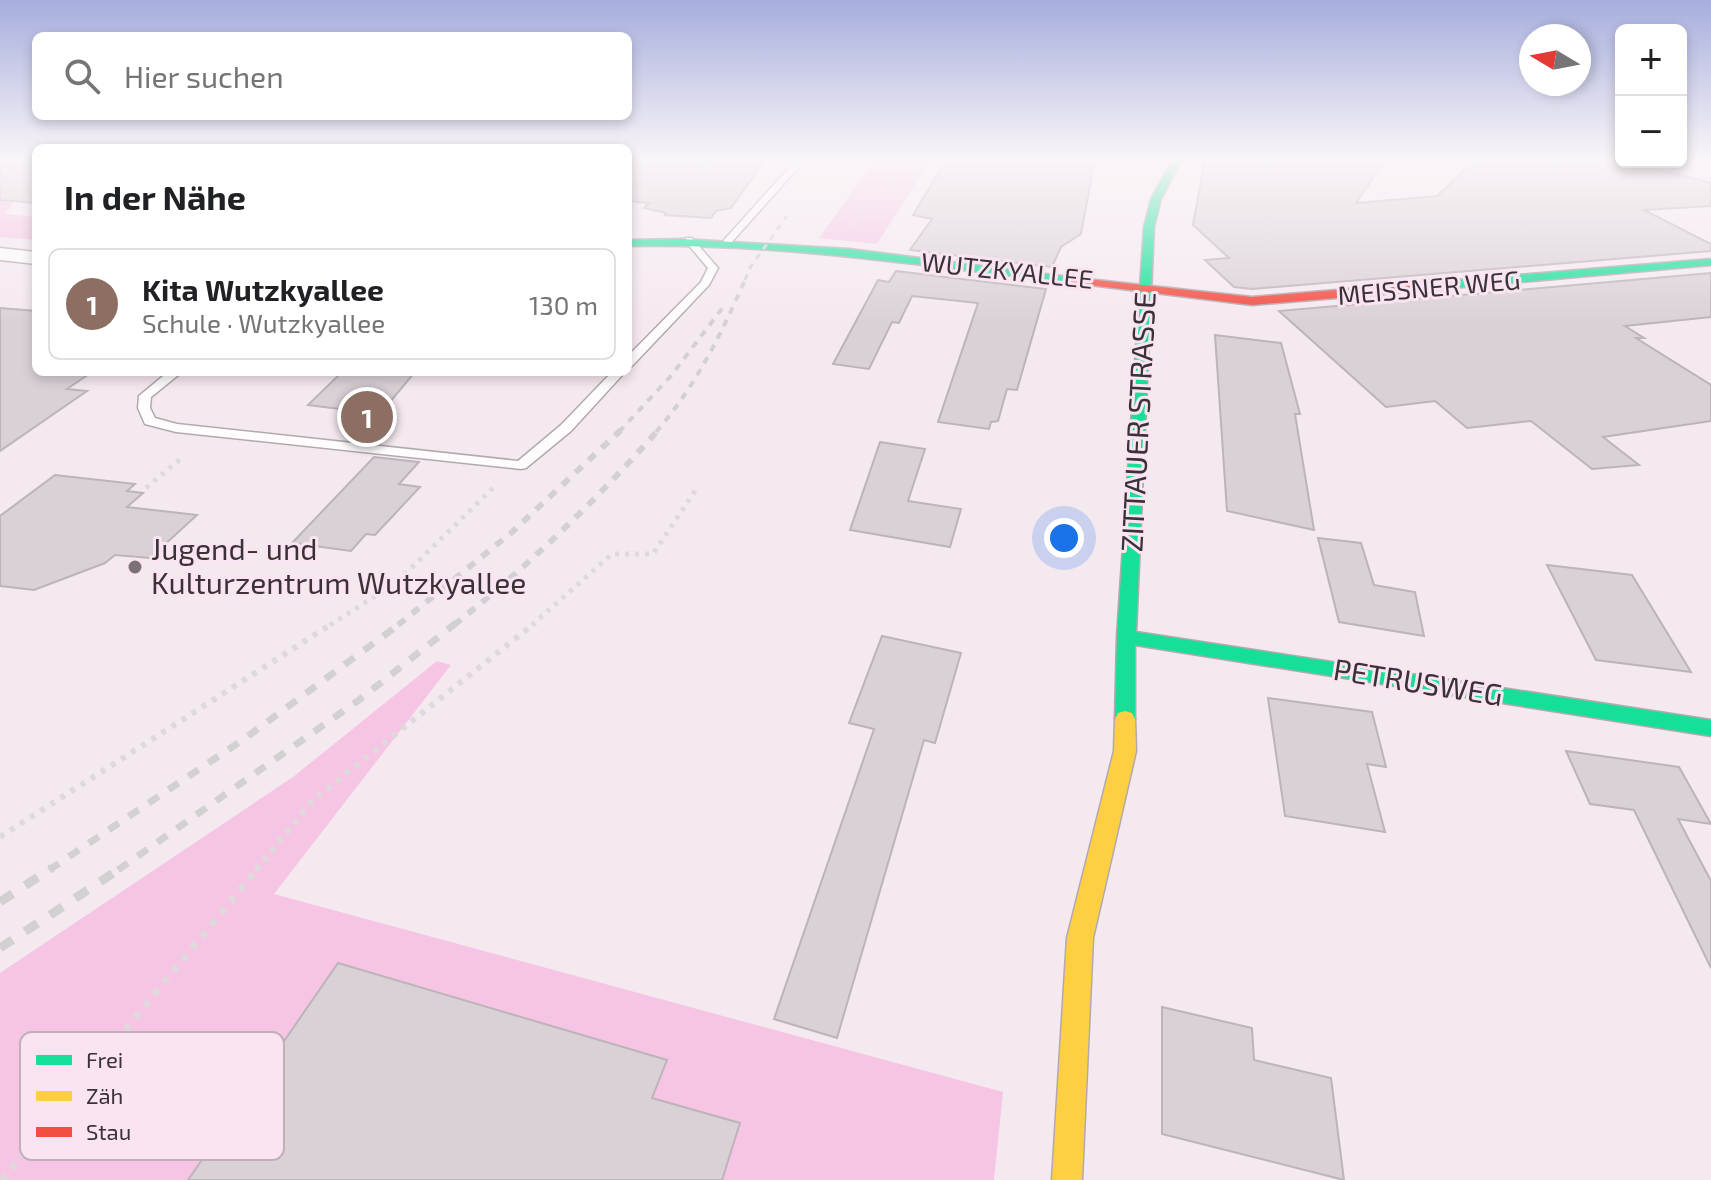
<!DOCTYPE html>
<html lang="de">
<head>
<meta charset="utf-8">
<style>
	body { margin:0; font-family:"Exo 2",sans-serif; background:#f6f6f6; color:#202124 }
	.controls { position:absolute; right:24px; top:24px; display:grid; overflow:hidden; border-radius:12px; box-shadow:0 4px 12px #0003 }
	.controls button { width:72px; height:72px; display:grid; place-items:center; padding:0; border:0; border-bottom:2px solid #e0e0e0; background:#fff; color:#202124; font:40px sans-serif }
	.compass { position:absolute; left:1519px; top:24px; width:72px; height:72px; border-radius:50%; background:#fff; box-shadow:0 4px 12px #0003; rotate:280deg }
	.you { position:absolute; left:1064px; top:538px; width:28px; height:28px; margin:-20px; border:6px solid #fff; border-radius:50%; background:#1a73e8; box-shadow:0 0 0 12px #1a73e833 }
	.badge { display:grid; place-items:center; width:52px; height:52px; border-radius:50%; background:#7b7278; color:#fff; font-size:26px; font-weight:700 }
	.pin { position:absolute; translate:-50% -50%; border:4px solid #fff; box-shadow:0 2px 8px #0006 }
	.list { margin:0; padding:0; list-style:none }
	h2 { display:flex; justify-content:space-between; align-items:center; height:104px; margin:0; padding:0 32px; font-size:34px }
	h2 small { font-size:26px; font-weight:400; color:#757577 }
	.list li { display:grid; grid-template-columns:52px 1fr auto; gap:24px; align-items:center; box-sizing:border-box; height:112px; margin:0 16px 16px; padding:0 16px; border:2px solid #e0e0e0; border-radius:12px }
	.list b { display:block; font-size:30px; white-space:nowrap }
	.list p { margin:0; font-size:26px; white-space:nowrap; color:#757577 }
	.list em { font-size:26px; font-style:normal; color:#757577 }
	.icon { flex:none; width:44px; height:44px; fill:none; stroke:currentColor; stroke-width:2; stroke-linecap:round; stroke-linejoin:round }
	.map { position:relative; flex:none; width:1711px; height:1180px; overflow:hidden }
	.search { position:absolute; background:#fff; box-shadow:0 4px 12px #0003; left:32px; top:32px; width:600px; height:88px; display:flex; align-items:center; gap:20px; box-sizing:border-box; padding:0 28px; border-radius:12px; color:#757577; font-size:30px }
	.panel { position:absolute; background:#fff; box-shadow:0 4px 12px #0003; left:32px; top:144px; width:600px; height:232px; border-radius:12px }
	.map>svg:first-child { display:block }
	.green { fill:#f6c5e4 }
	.building { fill:#dad1d6; stroke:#bcb4b9; stroke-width:2 }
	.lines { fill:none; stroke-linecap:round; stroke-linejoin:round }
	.lane-casing { stroke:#b2a9af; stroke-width:3 }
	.street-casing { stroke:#b2a9af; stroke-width:3 }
	.fast-casing { stroke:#b2a9af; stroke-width:3 }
	.slow-casing { stroke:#b2a9af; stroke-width:3 }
	.jam-casing { stroke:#b2a9af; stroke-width:3 }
	.path-far3 { stroke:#dedadc; stroke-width:3; stroke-dasharray:2 3; stroke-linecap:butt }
	.path-far2 { stroke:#dedadc; stroke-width:5; stroke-dasharray:4 6; stroke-linecap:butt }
	.path-far1 { stroke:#dedadc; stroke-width:6; stroke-dasharray:5 7; stroke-linecap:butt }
	.path { stroke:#dedadc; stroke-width:7; stroke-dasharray:6 9; stroke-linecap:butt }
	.lane { fill:#fefcfd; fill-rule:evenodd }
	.street { fill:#fefcfd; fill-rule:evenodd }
	.fast { fill:#16e098; fill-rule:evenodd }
	.slow { fill:#ffcf43; fill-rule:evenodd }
	.jam { fill:#f24e42; fill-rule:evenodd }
	.rail-far4 { stroke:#d3d0d2; stroke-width:3; stroke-dasharray:6 6; stroke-linecap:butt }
	.rail-far3 { stroke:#d3d0d2; stroke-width:4; stroke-dasharray:7 7; stroke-linecap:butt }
	.rail-far2 { stroke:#d3d0d2; stroke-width:6; stroke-dasharray:9 9; stroke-linecap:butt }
	.rail-far1 { stroke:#d3d0d2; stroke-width:7; stroke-dasharray:12 12; stroke-linecap:butt }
	.rail { stroke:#d3d0d2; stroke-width:9; stroke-dasharray:15 15; stroke-linecap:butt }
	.poi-dot { fill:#7b7278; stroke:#fae4f1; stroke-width:3 }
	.labels { text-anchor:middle; stroke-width:6; stroke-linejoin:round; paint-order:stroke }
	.far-street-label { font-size:26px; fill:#3a3237; stroke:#fae4f1 }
	.street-label { font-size:30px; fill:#3a3237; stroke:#fae4f1 }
	.poi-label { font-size:30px; fill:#3a3237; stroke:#fae4f1; text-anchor:start }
	.key { fill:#fae4f1; stroke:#c0afb9; stroke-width:2 }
	.key-label { font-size:22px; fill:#3a3237 }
</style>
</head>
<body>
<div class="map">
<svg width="1711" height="1180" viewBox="0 0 1711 1180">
	<rect width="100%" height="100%" fill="#f5e9f0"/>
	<g class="green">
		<polygon points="876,159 931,159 877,244 819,238"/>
		<polygon points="0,168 22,192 5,214 36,217 36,240 0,237"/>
		<polygon points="437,661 451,665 274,894 1003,1092 994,1180 0,1180 0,973 293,777"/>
	</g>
	<g class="building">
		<polygon points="0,159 36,159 36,203 0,200"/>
		<polygon points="628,159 766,159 731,208 716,211 711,218 665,215 666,213 644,208 649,203 628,201"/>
		<polygon points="947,159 1095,159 1081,234 1061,247 1052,267 910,250 932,219 913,215"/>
		<polygon points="1205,159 1386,159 1356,203 1437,196 1477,159 1661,162 1656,169 1711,183 1711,206 1644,210 1711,244 1711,251 1252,289 1234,287 1205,260 1229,258 1193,225"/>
		<polygon points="896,271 1046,289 1017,390 1007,389 998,421 991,422 989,429 938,422 978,303 912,296 899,323 892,322 869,369 833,364 878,280 889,282"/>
		<polygon points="1711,273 1711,317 1625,326 1644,338 1636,338 1711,385 1711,421 1603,437 1639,465 1592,469 1531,421 1467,428 1435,401 1386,407 1279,311"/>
		<polygon points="0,308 36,311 36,372 92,372 67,389 87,391 0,451"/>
		<polygon points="1215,335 1281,343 1300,414 1295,414 1314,530 1227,511"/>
		<polygon points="342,372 415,372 380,414 308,405"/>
		<polygon points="880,442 925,449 908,501 961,509 950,547 850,530"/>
		<polygon points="374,457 419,462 399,484 420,487 375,535 366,534 351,551 292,543"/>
		<polygon points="55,475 135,484 127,491 143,493 127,507 197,515 150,558 115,555 105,563 34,590 0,586 0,516"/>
		<polygon points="1318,538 1361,543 1374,585 1415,592 1424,636 1339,622"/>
		<polygon points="1547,565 1632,575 1691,672 1596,660"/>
		<polygon points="882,636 961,653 935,743 924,740 837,1038 774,1019 874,729 849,723"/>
		<polygon points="1268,698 1372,712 1386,767 1367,764 1385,832 1285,816"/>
		<polygon points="1566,751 1679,767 1711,824 1678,819 1711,881 1711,968 1634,810 1590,804"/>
		<polygon points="338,963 667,1060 652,1098 740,1123 722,1180 188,1180"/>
		<polygon points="1162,1007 1252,1028 1254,1060 1331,1078 1344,1180 1162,1134"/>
	</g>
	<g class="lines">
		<defs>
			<g id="lane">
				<polygon points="797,159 806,159 730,244 724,244 724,240"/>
				<polygon points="686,238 692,238 718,268 709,285 632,366 628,367 628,356 701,282 708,268 686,242"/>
				<polygon points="168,372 182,372 151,397 150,408 155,418 177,424 518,461 561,425 612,372 625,372 571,431 526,468 521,469 176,432 145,424 138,408 139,396"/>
			</g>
			<polygon id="street" points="0,248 36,252 36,264 0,260"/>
			<g id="fast">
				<polygon points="1173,159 1182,159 1161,199 1154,227 1136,632 1711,720 1711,736 1135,645 1135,719 1132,725 1125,727 1118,725 1115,719 1117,637 1144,227 1151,199"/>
				<path d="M 683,239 L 849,249 L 1069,277 L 1075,280 L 1069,283 C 922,265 777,243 628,246 L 628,240 Z"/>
				<polygon points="1711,259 1711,265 1408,292 1402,288 1408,284"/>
			</g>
			<polygon id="slow" points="1125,711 1132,713 1135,719 1136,751 1093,938 1082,1180 1052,1180 1067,938 1114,751 1115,719 1118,713"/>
			<polygon id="jam" points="1069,277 1252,297 1408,284 1414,288 1408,292 1252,305 1065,282 1065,278"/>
		</defs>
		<use href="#lane" class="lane-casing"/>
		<use href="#street" class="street-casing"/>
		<use href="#fast" class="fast-casing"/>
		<use href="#slow" class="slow-casing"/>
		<use href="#jam" class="jam-casing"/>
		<g class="path-far3">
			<polyline points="635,160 648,161"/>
			<polyline points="706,170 719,171"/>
			<polyline points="0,179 26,168 25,159"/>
			<polyline points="628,181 648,161 670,162"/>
			<polyline points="0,185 36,188"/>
			<polyline points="628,192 645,193 628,211"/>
			<polyline points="645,192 670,162 710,164"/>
			<polyline points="645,193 678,195 697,170 705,170 714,159"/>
			<polyline points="677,195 685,198"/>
			<polyline points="853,225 888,188 895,159"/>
		</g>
		<g class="path-far2">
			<polyline points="146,488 184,456"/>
			<polyline points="330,625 397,582 493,488"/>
			<polyline points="532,625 612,554 653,554 697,488"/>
		</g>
		<g class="path-far1">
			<polyline points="0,837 333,623"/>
			<polyline points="256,870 314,799 535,623"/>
		</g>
		<polyline class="path" points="2,1180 258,868"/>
		<use href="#lane" class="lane"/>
		<use href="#street" class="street"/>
		<use href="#fast" class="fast"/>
		<use href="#slow" class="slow"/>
		<use href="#jam" class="jam"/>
		<polyline class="rail-far4" points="745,280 751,266 787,216"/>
		<g class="rail-far3">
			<polyline points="619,432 670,377 724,306"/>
			<path d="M 656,432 C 696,386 721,334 746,278"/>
		</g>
		<g class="rail-far2">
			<polyline points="398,625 511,533 621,430"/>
			<path d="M 454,625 C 528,566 596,501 658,430"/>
		</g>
		<g class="rail-far1">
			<polyline points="49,870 244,739 401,623"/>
			<polyline points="118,870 359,700 456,623"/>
		</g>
		<g class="rail">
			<polyline points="0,902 52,868"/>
			<polyline points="0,948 121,868"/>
		</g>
	</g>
	<linearGradient id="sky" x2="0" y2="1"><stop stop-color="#a6aedd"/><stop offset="0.49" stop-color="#faf5f8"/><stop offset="1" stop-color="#faf5f8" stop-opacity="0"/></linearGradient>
	<rect width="1711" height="324" fill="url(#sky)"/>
	<circle class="poi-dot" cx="135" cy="567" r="8"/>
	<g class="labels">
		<g class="far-street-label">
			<text transform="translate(1007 271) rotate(6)" y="9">WUTZKYALLEE</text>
			<text transform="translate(1429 288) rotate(-5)" y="9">MEISSNER WEG</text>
		</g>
		<g class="street-label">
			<text transform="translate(1139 422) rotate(-87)" y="10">ZITTAUER STRASSE</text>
			<text transform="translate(1418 683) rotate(9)" y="10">PETRUSWEG</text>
		</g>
		<g class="poi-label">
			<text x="151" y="560">Jugend- und<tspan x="151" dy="34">Kulturzentrum Wutzkyallee</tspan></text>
		</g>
	</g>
	<rect x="20" y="1032" width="264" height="128" rx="12" class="key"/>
	<rect x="36" y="1055" width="36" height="10" fill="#16e098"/>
	<rect x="36" y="1091" width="36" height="10" fill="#ffcf43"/>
	<rect x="36" y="1127" width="36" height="10" fill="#f24e42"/>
	<g class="key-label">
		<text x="86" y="1068">Frei</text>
		<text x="86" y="1104">Zäh</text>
		<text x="86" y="1140">Stau</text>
	</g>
</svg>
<div class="controls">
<button>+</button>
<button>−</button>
</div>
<svg class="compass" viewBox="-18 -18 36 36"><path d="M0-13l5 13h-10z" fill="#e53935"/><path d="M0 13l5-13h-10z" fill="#757577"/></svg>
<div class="you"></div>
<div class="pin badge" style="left:367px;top:417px;background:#8d6e63">1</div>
<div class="search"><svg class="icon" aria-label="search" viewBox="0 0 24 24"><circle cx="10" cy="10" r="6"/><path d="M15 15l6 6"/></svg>Hier suchen</div>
<section class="panel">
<h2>In der Nähe<small></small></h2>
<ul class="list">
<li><span class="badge" style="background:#8d6e63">1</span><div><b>Kita Wutzkyallee</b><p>Schule · Wutzkyallee</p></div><em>130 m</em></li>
</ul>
</section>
</div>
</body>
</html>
